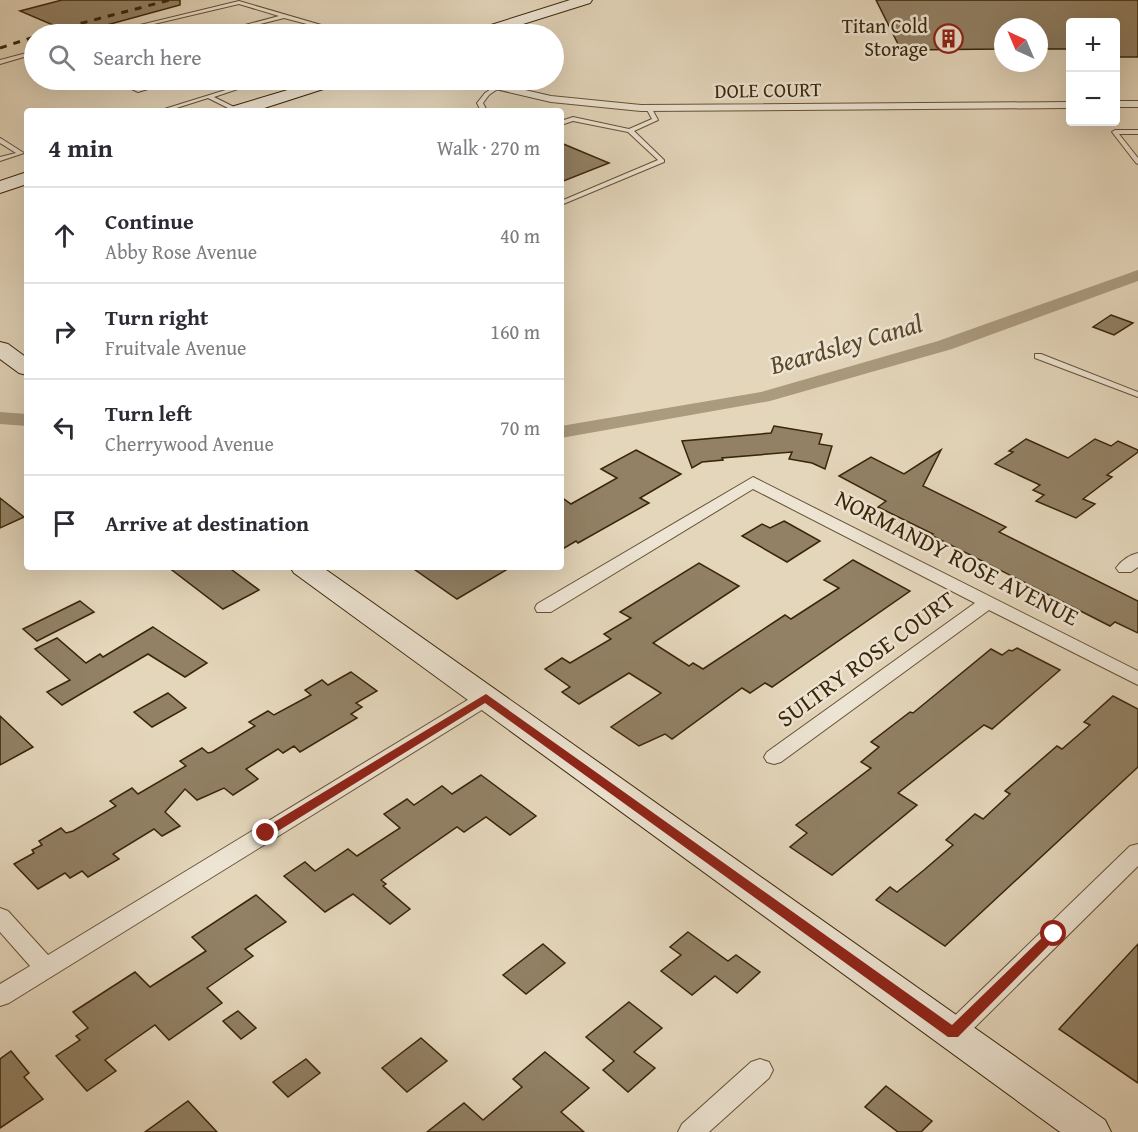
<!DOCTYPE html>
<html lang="en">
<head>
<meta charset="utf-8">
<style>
	body { margin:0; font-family:"Gentium Book Plus",serif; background:#f2f2f3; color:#2b2b33 }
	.controls { position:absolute; right:18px; top:18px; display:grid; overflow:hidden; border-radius:6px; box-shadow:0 6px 24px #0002 }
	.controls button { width:54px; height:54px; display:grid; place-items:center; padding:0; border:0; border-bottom:2px solid #e1e1e2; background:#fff; color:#2b2b33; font:30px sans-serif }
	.compass { position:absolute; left:994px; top:18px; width:54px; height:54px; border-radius:50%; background:#fff; box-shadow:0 6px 24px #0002; rotate:316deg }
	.stop { position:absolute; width:18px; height:18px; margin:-14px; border:4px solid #8f2418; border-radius:50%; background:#fff }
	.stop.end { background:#8f2418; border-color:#fff; box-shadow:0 2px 6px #0008 }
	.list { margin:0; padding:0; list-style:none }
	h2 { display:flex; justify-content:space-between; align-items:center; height:78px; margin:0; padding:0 24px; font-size:26px }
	h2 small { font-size:20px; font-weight:400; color:#7c7c81 }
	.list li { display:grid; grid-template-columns:39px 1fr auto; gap:18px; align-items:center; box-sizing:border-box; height:96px; padding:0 24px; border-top:2px solid #e1e1e2 }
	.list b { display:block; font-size:22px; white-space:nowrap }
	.list p { margin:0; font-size:20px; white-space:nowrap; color:#7c7c81 }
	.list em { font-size:20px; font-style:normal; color:#7c7c81 }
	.icon { flex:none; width:33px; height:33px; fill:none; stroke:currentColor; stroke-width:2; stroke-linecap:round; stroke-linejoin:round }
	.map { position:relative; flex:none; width:1138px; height:1132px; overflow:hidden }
	.search { position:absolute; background:#fff; box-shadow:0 6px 24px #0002; left:24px; top:24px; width:540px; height:66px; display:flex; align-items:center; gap:15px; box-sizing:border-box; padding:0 21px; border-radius:33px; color:#7c7c81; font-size:22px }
	.panel { position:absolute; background:#fff; box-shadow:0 6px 24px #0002; left:24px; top:108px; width:540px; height:462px; border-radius:6px }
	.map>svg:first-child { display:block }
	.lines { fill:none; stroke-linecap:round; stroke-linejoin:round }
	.canal { fill:#aa9a7e; fill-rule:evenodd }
	.building { fill:#928165; stroke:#392507; stroke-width:1.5 }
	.lane-casing { stroke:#645134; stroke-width:2 }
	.street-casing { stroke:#645134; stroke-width:2 }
	.secondary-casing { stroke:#392507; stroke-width:2 }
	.lane { fill:#ede4d3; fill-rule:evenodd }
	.street { fill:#ede4d3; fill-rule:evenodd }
	.secondary { fill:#ede4d3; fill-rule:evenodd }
	.rail { stroke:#392507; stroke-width:3; stroke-dasharray:7 7; stroke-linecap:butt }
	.route { fill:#8f2418 }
	.labels { text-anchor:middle; stroke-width:5; stroke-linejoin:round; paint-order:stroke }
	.far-poi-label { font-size:20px; fill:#392507; stroke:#ede4d3; text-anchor:end }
	.far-street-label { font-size:20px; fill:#392507; stroke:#ede4d3 }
	.street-label { font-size:24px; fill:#392507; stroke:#ede4d3 }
	.water-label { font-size:26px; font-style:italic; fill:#5b482b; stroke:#ede4d3 }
</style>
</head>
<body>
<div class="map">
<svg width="1138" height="1132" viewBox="0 0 1138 1132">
	<rect width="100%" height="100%" fill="#e4d6bb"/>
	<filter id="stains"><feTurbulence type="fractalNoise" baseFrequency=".00333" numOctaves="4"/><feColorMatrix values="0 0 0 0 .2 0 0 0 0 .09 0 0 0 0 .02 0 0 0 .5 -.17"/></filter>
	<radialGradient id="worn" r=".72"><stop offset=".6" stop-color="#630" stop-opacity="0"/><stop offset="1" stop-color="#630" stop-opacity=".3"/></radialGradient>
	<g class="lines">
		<g class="canal">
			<polygon points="1138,270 1138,281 952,349 770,401 561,438 561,426 761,392 938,341"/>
			<polygon points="0,412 27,414 27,426 0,424"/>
		</g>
	</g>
	<g class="building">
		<polygon points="62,0 180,0 180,5 74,34 20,11"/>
		<polygon points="876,0 1138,0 1138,57 1116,57 1116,22 1071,22 1071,49 1039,49 1039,27 1003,27 1003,49 901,50"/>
		<polygon points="561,143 609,163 561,182"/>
		<polygon points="1111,315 1133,323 1114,335 1093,327"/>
		<polygon points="774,426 822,434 819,444 832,446 825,469 812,463 789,459 792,452 722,458 723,460 702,462 692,468 682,441 771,433"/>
		<polygon points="1026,439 1068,458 1095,439 1111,446 1118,441 1138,450 1138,452 1107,475 1112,477 1083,499 1095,504 1076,518 1036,501 1044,495 1033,490 1040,485 995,464 1013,452 1009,451"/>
		<polygon points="636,450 681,474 640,498 649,503 578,543 576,541 561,550 561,497 571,504 617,478 601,469"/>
		<polygon points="941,450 923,486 1006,527 999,532 1138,601 1138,633 1115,622 1110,626 931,535 933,534 878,507 886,501 839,476 871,457 904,474"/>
		<polygon points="0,498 24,517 0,528"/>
		<polygon points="784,521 820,541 787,562 742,536 762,524 770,528"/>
		<polygon points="853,560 910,591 772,687 765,683 750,693 742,688 672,739 665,734 639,746 611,727 661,693 629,673 579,704 562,692 570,687 545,669 562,658 570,663 611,639 604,634 631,618 620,612 699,563 739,586 653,643 689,666 693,663 703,669 785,615 791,619 839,588 824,580"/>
		<polygon points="168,567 228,567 259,590 223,609"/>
		<polygon points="411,567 511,567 457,599"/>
		<polygon points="80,601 94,612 37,641 23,629"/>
		<polygon points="153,627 207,663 185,677 148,654 62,705 47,692 70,680 35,649 57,638 86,663 100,654 103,657"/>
		<polygon points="1017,648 1060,670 992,729 984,725 898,793 917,805 832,875 790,847 807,833 796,825 871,768 861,762 879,747 871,742 910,712 913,713 991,649 1002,655 1009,650 1012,651"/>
		<polygon points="351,672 377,691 356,703 362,707 351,714 357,718 300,752 294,746 283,753 278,749 246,769 258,779 233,795 224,788 197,800 185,789 165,812 180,826 162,836 154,829 113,854 119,859 88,877 82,871 70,878 65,873 38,889 14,864 34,853 32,850 42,845 39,841 61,828 66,833 73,831 116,806 110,801 132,788 138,794 186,766 180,761 202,748 208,753 212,752 255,726 249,722 268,711 274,715 311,695 305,690 322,680 328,685"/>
		<polygon points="168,693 186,708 152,727 134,712"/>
		<polygon points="1113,696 1138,709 1138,767 945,946 876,900 890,887 897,892 924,870 953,845 946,840 975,814 983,819 1010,794 1005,791 1057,746 1062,749 1090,725 1084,722"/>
		<polygon points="0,716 33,747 0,765"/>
		<polygon points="481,775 536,816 510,835 486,817 464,832 457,827 381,880 386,884 383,886 410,909 390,924 353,894 325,912 284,876 305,862 315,871 348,849 357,856 400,828 384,814 407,799 414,805 442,786 452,794"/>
		<polygon points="256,895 286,922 245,949 253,956 207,988 222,1003 169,1040 155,1025 105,1060 116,1071 87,1091 56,1056 80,1040 76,1036 88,1028 73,1012 135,972 150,987 206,951 192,937"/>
		<polygon points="688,932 728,961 736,955 760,972 737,993 715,976 692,995 661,971 681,955 670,947"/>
		<polygon points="543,944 565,963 526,994 503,975"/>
		<polygon points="1138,944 1138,1083 1059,1029"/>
		<polygon points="629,1002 662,1028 634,1052 655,1068 628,1092 603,1070 614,1061 586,1037"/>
		<polygon points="238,1011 256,1028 241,1039 223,1021"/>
		<polygon points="421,1038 447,1061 407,1092 382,1068"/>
		<polygon points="11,1051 29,1073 24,1077 43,1099 0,1128 0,1059"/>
		<polygon points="545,1052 589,1088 561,1112 584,1132 427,1132 464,1103 483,1120 522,1087 513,1079"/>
		<polygon points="306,1059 320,1073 288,1097 273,1082"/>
		<polygon points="886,1086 932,1121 921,1132 898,1132 865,1107"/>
		<polygon points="188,1101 217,1132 145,1132"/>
	</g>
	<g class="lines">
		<defs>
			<g id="lane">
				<path d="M 239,1 L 352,34 L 345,34 L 284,18 L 221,34 L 215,34 L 215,33 L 279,16 L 239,4 L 141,27 L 156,33 L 156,34 C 149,34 144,30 137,29 C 127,27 114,35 103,34 Z"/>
				<polygon points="34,51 34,54 0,64 0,60"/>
				<path d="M 113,80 C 123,79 128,86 137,88 C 148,90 164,79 177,80 L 138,92 Z"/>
				<polygon points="258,80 265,80 214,97 242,111 234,111 208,98 167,111 158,111"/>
				<polygon points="494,87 499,88 489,95 483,103 487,111 481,111 477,103 485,93"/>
				<polygon points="647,107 651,107 658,120 634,131 664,160 664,162 561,205 561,201 658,160 628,132 573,121 561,125 561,121 573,117 629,129 652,119 646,108"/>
				<polygon points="1115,130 1138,130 1138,134 1119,134 1138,158 1138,164 1136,163 1112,132"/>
				<polygon points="0,138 2,139 24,153 0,161 0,157 16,153 0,143"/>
				<polygon points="1035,354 1041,354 1138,392 1138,397 1035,358"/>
			</g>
			<g id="street">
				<polygon points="465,80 482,80 551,96 641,105 1070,102 1070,108 641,111 551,102 466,82"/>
				<rect x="1116" y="101" width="22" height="6"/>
				<polygon points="753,477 1138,671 1138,685 989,610 781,762 774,764 767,762 764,757 767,752 975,603 753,489 551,612 537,612 535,608 537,604"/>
				<path d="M 1138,553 L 1138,567 L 1131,572 L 1119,572 L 1116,568 C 1121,561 1129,555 1138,553 Z"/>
				<polygon points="486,691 493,693 496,698 493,703 9,1003 0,1006 0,984 30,966 0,932 0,908 8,911 48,955 479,693"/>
				<polygon points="1138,844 1138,866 962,1040 953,1043 944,1040 941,1033 944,1026 1130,846"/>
				<polygon points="760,1059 769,1062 773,1070 769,1078 709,1132 678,1132 682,1124 751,1062"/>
			</g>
			<g id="secondary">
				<polygon points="570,0 592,0 590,3 491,34 469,34 472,31"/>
				<polygon points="321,80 344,80 342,83 255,111 228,111 231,107"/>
				<polygon points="27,172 27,184 0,193 0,181"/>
				<polygon points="0,342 8,344 27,358 27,375 19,373 0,359"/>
				<polygon points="290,567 322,567 1105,1120 1111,1132 1060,1132 294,573"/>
			</g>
		</defs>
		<use href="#lane" class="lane-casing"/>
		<use href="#street" class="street-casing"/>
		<use href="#secondary" class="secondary-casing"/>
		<use href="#lane" class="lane"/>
		<use href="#street" class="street"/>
		<use href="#secondary" class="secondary"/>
		<g class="rail">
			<polyline points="40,34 170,0"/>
			<polyline points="0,48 34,37"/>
		</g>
	</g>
	<polygon class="route" points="486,694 952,1025 1049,931 1054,930 1060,934 958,1037 948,1037 485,703 270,836 261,836 261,830"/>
	<defs>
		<symbol id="building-ring" viewBox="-11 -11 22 22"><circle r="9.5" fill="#ede4d3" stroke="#8f2418" stroke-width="1.5"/><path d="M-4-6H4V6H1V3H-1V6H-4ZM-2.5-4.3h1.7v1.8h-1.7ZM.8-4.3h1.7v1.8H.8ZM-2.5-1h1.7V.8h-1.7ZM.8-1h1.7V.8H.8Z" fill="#8f2418"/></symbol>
	</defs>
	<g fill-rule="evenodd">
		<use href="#building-ring" x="932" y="22" width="33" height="33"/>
	</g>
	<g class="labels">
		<g class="far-poi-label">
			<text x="928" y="33">Titan Cold<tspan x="928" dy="23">Storage</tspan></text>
		</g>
		<g class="far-street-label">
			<text transform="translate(768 90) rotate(-1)" y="7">DOLE COURT</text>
		</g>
		<g class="street-label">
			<text transform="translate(957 558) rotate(27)" y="8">NORMANDY ROSE AVENUE</text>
			<text transform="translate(866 659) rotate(-36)" y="8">SULTRY ROSE COURT</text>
		</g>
		<g class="water-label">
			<text transform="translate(846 344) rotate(-16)" y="9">Beardsley Canal</text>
		</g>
	</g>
	<rect width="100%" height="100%" filter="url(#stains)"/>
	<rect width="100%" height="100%" fill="url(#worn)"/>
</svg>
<div class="controls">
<button>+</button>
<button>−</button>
</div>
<svg class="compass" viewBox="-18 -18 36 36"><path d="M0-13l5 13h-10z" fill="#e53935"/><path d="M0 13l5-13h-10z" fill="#7c7c81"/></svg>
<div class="stop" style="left:1054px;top:934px"></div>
<div class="stop end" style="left:266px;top:833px"></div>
<div class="search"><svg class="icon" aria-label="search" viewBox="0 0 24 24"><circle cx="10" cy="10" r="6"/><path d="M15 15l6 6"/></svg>Search here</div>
<section class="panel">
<h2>4 min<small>Walk · 270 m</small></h2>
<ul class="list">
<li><svg class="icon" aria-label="ahead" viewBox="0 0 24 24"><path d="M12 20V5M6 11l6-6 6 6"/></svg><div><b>Continue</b><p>Abby Rose Avenue</p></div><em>40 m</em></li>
<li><svg class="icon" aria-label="right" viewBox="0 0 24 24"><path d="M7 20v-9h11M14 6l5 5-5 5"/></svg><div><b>Turn right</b><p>Fruitvale Avenue</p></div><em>160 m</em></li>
<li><svg class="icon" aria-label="left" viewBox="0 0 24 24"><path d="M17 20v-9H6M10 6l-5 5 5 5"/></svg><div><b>Turn left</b><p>Cherrywood Avenue</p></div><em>70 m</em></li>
<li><svg class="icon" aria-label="arrive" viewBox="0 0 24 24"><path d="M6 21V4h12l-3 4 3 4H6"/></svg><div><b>Arrive at destination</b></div></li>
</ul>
</section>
</div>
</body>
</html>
